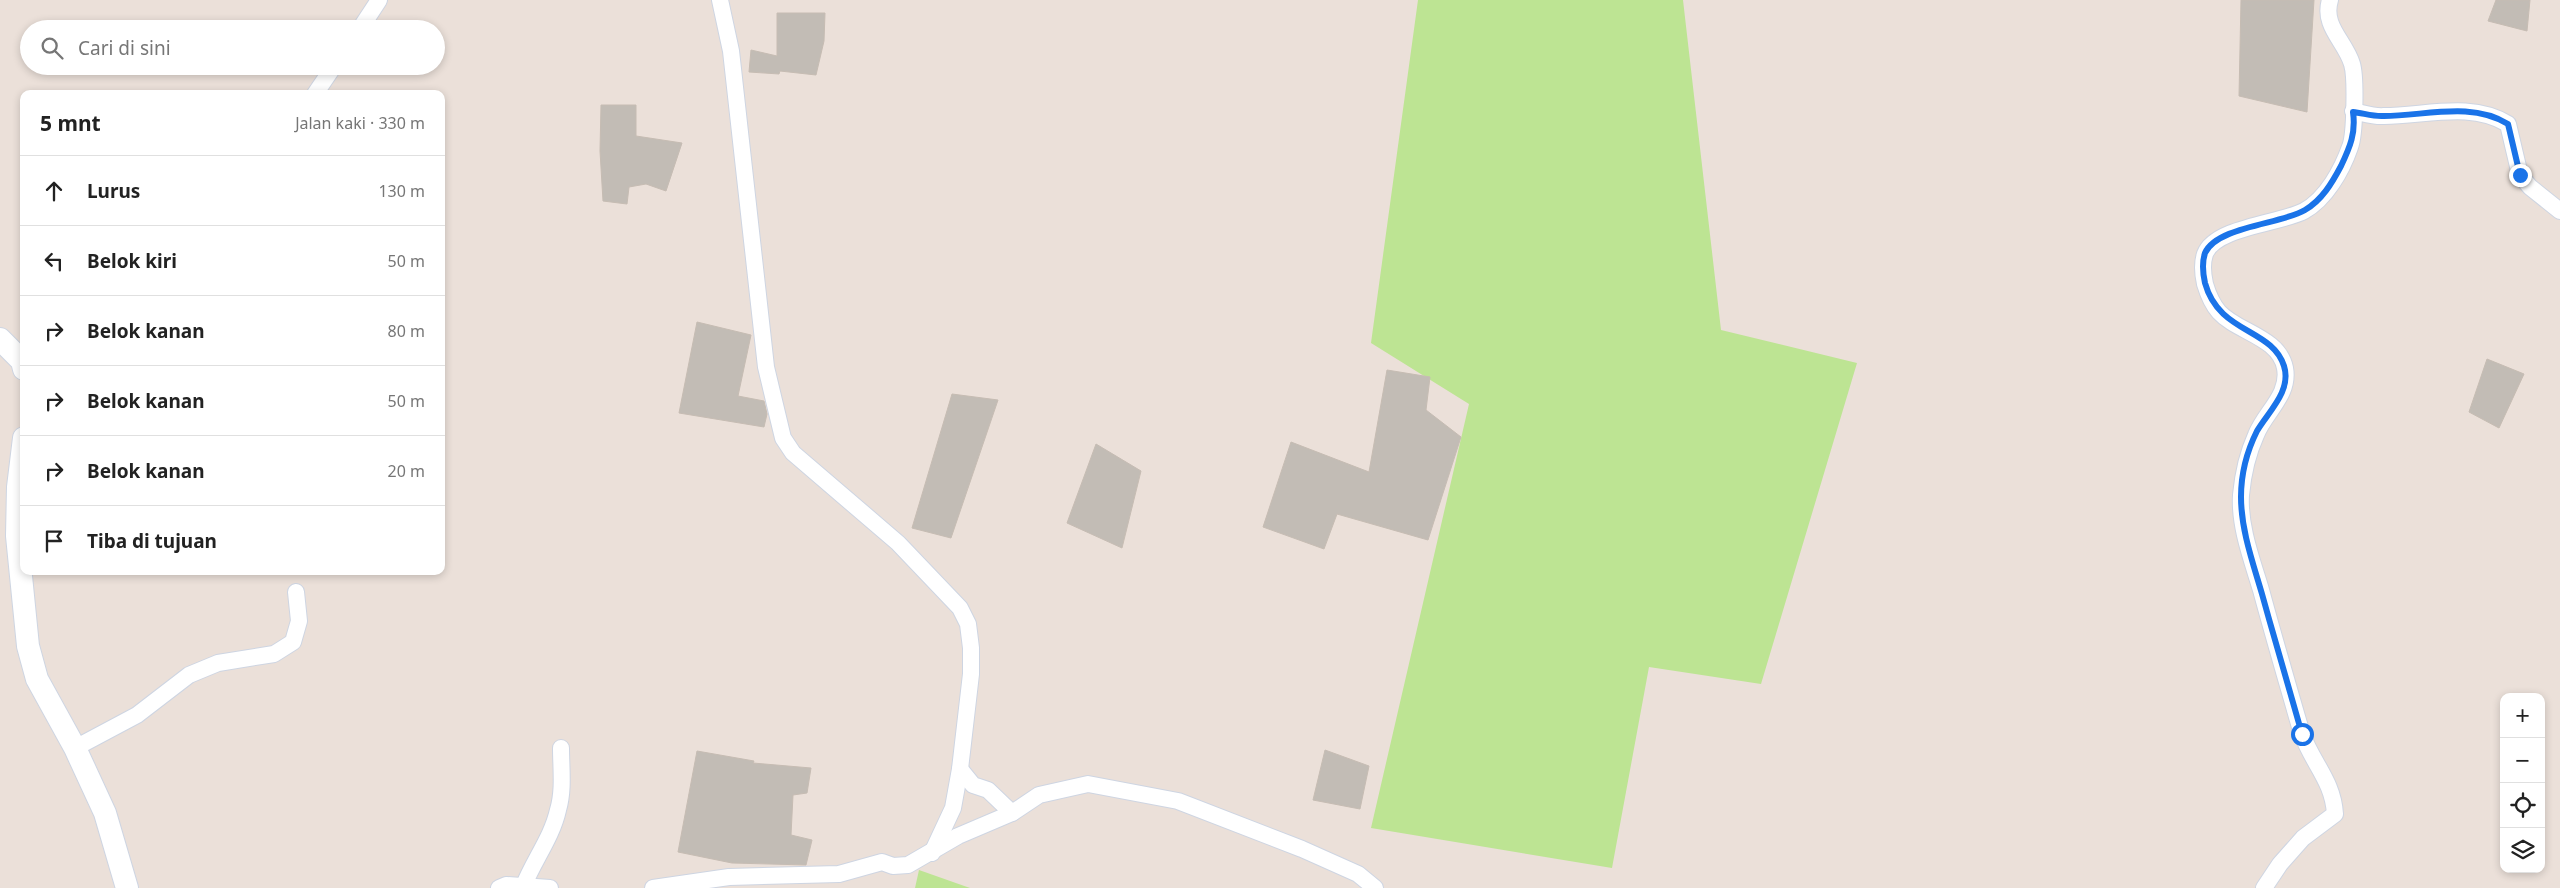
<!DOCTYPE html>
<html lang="id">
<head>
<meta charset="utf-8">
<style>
	body { margin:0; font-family:"Noto Sans",sans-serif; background:#f2f2f2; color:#222 }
	.controls { position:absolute; right:15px; bottom:15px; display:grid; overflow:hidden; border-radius:10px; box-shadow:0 2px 8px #0003 }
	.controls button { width:45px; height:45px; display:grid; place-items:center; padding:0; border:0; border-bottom:1px solid #e0e0e0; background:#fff; color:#222; font:25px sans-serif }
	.stop { position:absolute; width:15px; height:15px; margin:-11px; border:4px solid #1a73e8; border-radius:50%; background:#fff }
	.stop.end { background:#1a73e8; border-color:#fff; box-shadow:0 1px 5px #0008 }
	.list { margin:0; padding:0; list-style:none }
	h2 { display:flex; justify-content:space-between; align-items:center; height:65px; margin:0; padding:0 20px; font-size:21px }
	h2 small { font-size:16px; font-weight:400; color:#767676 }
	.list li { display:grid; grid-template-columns:32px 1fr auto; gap:15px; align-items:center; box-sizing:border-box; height:70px; padding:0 20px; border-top:1px solid #e0e0e0 }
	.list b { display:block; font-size:19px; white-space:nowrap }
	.list em { font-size:16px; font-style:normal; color:#767676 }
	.icon { flex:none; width:28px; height:28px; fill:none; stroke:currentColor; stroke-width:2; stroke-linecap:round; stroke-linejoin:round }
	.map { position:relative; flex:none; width:2560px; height:888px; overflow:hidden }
	.search { position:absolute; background:#fff; box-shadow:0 2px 8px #0003; left:20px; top:20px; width:425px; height:55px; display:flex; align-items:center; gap:12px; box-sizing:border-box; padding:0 18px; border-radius:28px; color:#767676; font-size:19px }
	.panel { position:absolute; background:#fff; box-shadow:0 2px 8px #0003; left:20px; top:90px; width:425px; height:485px; border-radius:10px }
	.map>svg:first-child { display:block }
	.green { fill:#bde493 }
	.building { fill:#c2bcb5; stroke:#c6bcb3 }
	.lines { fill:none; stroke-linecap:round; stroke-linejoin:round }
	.street-casing { stroke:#ced5e2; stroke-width:18 }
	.secondary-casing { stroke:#ced5e2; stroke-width:24 }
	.street { stroke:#fff; stroke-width:16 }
	.secondary { stroke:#fff; stroke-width:22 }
	.route { stroke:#1a73e8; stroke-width:6 }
</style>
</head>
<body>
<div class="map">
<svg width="2560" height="888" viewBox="0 0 2560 888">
	<rect width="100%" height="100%" fill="#ebe0d9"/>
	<g class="green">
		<polygon points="1418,0 1683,0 1721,330 1857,363 1761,684 1649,667 1612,868 1371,828 1469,404 1371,343"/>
		<polygon points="919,870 970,888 915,888"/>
	</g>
	<g class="building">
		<polygon points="2241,0 2314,0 2307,112 2239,96"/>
		<polygon points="2496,0 2530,0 2527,31 2488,21"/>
		<polygon points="777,13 825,13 824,41 816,75 780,71 779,74 749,72 751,50 777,56"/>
		<polygon points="601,105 636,105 636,136 682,143 666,191 646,184 629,187 627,204 603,201 600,151"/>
		<polygon points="697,322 751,335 738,396 764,401 767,414 764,427 679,413"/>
		<polygon points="2487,359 2524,374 2499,428 2469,412"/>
		<polygon points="1387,370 1430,377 1426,410 1461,437 1428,540 1337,514 1324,549 1263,527 1291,442 1369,472"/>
		<polygon points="952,394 998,400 951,538 912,528"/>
		<polygon points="1096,444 1141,471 1122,548 1067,523"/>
		<polygon points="1325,750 1369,766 1360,809 1313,800"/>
		<polygon points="697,751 754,761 753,763 811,768 807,793 793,795 791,835 812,840 806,865 732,863 678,852"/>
	</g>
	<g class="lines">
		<defs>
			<g id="street">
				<polyline points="720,0 731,51 766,367 783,438 793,453 898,543 960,608 968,624 971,648 971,674 960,769 953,808 932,853"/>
				<polyline points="360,29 379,0"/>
				<polyline points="315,94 334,66"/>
				<path d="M 2353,111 C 2363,113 2374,117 2384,116 C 2425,116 2471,101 2508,124 L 2520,175 L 2530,187 L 2560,211"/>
				<polyline points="75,748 137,715 189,675 218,663 274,654 293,642 299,621 296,592"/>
				<polyline points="960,769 973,785 988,790 1012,813"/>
				<path d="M 524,885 C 534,860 552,837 558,810 C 564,790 561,768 561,748"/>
				<polyline points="499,888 506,885 550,888"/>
				<polyline points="653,888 729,877 839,874 882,862 893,866 908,865 958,836 1012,813 1039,795 1088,784 1178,801 1302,849 1358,874 1375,888"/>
				<path d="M 2264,888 L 2280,864 L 2303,838 L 2335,814 C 2333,781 2313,764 2302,734 C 2288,686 2274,638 2261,590 C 2252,560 2239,526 2241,495 C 2243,473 2247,455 2256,435 C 2265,412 2290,395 2285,368 C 2279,337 2237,332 2219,312 C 2212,304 2208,294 2205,284 C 2203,275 2202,263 2205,254 C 2215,227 2282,223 2304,211 C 2326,199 2342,170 2350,147 C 2355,135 2356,77 2352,64 C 2345,41 2322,26 2330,0"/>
			</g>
			<g id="secondary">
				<polyline points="0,339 22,361 24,369"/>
				<polyline points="24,438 18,487 17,536 28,646 37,679 75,748 105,813 127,888"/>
			</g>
		</defs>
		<use href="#street" class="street-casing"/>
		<use href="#secondary" class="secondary-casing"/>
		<use href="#street" class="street"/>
		<use href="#secondary" class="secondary"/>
	</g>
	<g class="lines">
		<path class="route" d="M 2302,734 C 2289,688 2275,641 2262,594 C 2253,563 2241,530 2241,497 C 2241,475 2247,451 2257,431 C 2268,412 2292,391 2284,366 C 2272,328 2219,334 2205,283 C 2203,274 2202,262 2205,253 C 2217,226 2283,224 2305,210 C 2322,200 2332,183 2341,166 C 2350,147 2356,133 2353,112 C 2363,113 2374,117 2384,116 C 2425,116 2471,101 2508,124 L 2520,175"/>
	</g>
</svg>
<div class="controls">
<button>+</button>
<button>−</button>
<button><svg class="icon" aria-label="locate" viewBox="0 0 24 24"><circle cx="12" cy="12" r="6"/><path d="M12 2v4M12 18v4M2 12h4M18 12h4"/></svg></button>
<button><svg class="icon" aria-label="layers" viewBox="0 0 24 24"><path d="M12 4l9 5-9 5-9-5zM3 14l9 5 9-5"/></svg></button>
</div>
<div class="stop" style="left:2302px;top:734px"></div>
<div class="stop end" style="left:2520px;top:175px"></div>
<div class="search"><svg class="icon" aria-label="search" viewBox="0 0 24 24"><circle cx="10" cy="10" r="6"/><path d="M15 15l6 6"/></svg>Cari di sini</div>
<section class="panel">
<h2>5 mnt<small>Jalan kaki · 330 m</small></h2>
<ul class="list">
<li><svg class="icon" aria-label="ahead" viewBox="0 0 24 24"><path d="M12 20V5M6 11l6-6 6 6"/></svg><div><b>Lurus</b></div><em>130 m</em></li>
<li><svg class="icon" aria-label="left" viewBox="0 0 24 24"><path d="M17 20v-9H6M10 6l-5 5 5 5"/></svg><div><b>Belok kiri</b></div><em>50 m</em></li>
<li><svg class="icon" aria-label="right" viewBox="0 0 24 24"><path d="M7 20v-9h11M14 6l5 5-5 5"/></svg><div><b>Belok kanan</b></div><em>80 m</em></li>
<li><svg class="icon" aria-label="right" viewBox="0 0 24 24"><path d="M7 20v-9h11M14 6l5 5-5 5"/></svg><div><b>Belok kanan</b></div><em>50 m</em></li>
<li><svg class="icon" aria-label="right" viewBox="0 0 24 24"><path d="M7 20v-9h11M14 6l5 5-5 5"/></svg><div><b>Belok kanan</b></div><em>20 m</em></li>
<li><svg class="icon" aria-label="arrive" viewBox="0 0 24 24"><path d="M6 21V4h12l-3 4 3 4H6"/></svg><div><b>Tiba di tujuan</b></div></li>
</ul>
</section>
</div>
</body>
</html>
